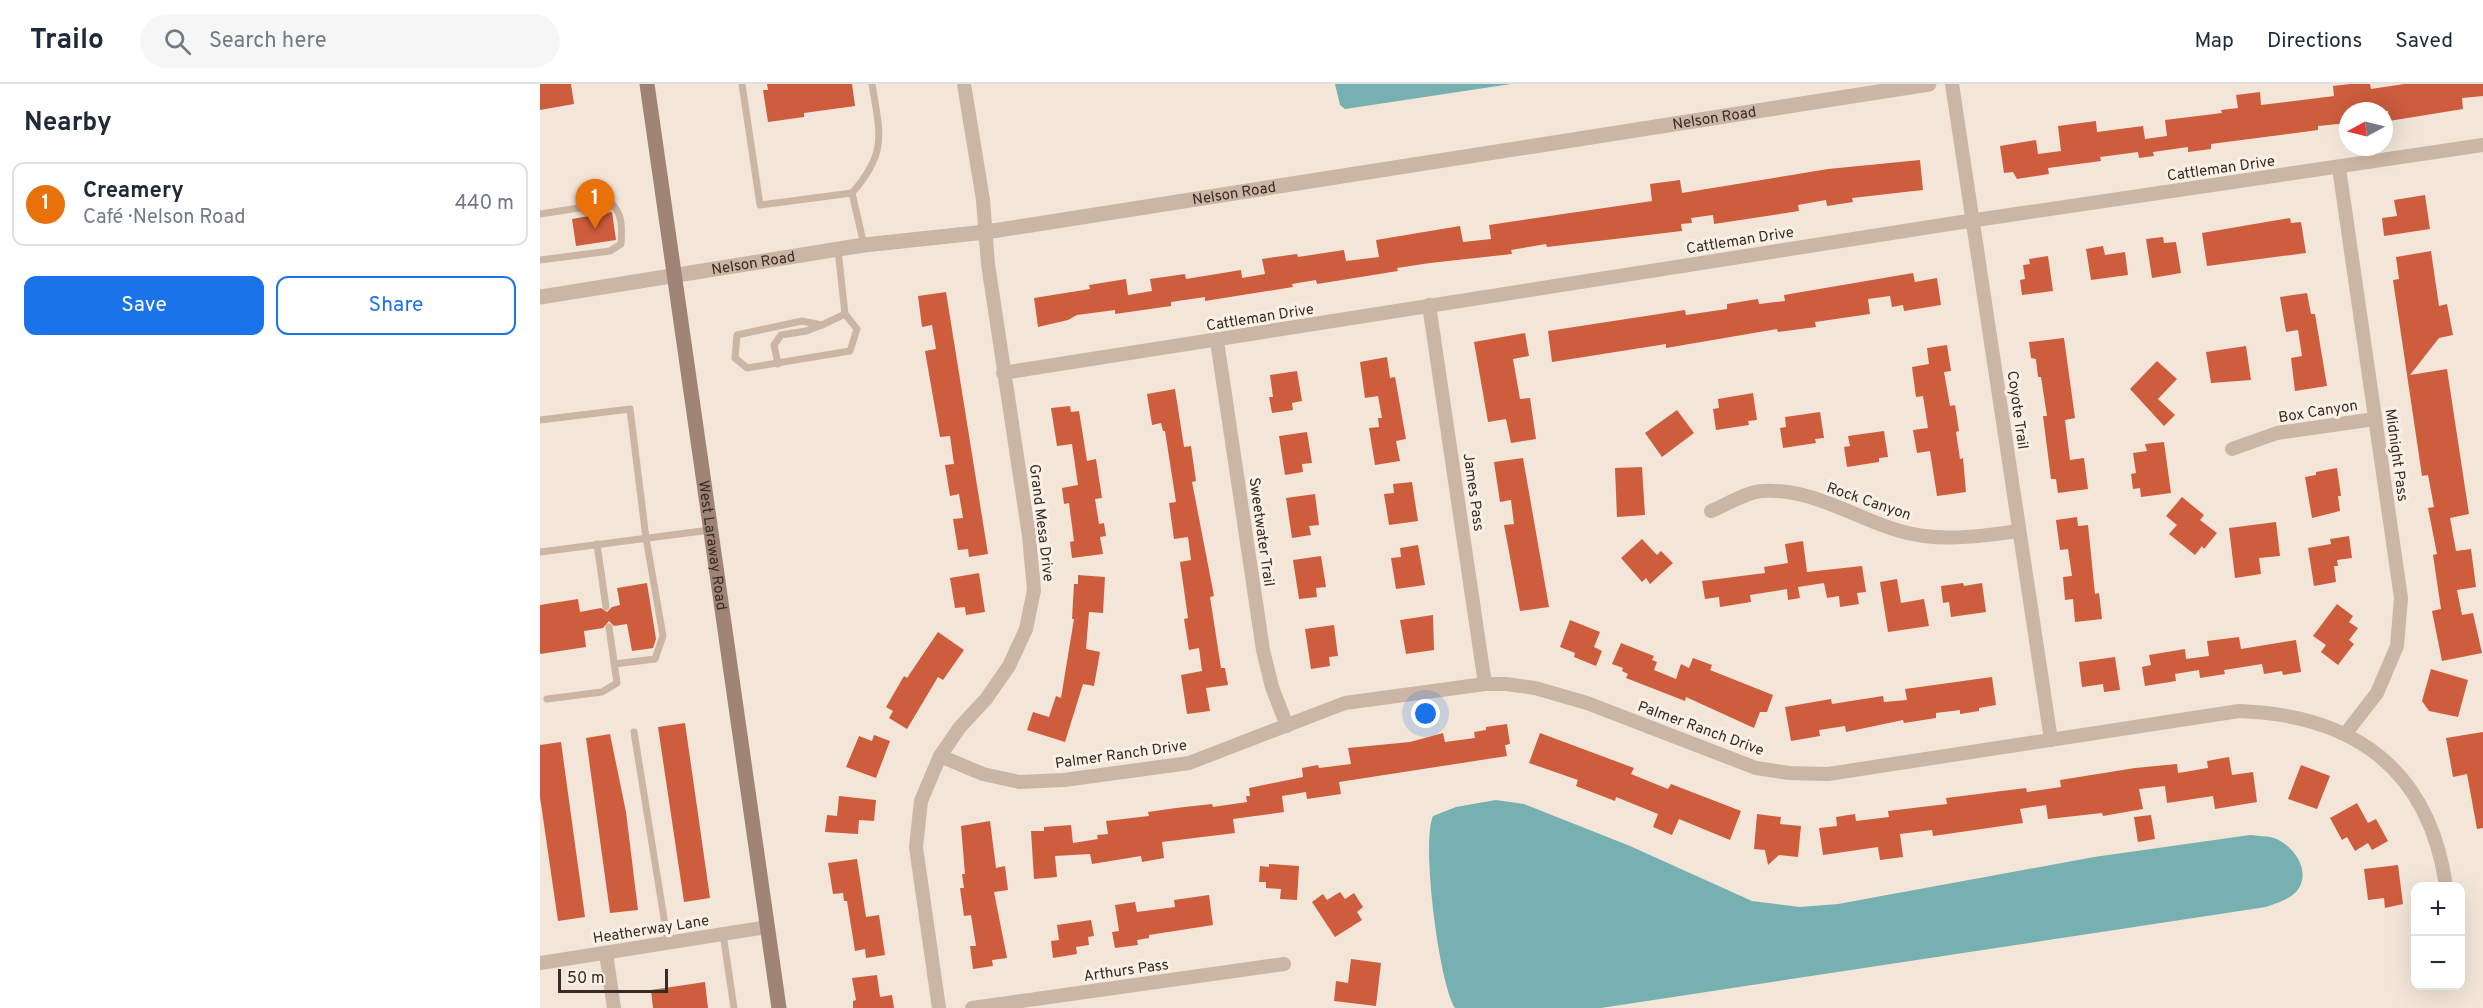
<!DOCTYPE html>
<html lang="en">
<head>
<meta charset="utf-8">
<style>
	body { margin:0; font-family:Overpass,sans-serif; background:#f6f6f7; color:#1f2937 }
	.controls { position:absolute; right:18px; bottom:18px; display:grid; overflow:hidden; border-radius:12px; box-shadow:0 6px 24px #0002 }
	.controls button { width:54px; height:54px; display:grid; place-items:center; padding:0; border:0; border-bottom:2px solid #e0e1e3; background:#fff; color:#1f2937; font:30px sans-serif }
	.compass { position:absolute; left:1799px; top:18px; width:54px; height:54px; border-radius:50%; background:#fff; box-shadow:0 6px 24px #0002; rotate:263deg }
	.scale { position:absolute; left:18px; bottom:15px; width:110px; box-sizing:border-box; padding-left:6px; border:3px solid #362b26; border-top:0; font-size:16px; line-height:21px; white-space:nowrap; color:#362b26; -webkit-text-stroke:4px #faf0e5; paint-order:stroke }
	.you { position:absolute; left:886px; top:630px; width:21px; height:21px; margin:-15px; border:4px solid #fff; border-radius:50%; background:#1a73e8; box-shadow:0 0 0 9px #1a73e833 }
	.badge { display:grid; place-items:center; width:39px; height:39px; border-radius:50%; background:#1a73e8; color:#fff; font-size:20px; font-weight:700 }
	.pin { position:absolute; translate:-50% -50px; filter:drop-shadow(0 2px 3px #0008) }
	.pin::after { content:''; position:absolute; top:32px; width:21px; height:18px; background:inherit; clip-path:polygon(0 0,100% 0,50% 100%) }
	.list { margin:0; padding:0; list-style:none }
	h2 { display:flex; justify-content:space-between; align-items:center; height:78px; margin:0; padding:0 24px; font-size:26px }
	h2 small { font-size:20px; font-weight:400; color:#747a83 }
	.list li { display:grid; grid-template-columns:39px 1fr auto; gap:18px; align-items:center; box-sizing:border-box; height:84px; margin:0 12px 12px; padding:0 12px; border:2px solid #e0e1e3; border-radius:12px }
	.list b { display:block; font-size:22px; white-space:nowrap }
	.list p { margin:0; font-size:20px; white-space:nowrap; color:#747a83 }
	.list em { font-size:20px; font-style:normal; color:#747a83 }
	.actions { display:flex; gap:12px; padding:18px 24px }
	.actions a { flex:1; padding:14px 0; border:2px solid #1a73e8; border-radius:12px; text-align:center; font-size:21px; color:#1a73e8 }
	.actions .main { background:#1a73e8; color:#fff }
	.icon { flex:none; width:33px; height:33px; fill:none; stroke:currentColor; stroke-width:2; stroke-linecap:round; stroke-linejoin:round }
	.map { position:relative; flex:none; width:1943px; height:924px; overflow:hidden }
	header { display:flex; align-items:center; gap:36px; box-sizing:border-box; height:84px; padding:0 30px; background:#fff; border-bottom:2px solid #e0e1e3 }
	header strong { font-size:28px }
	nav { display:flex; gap:33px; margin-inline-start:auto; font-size:21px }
	.search { width:420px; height:54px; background:#f6f6f7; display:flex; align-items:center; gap:15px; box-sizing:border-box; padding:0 21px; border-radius:33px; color:#747a83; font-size:22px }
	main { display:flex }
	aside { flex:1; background:#fff }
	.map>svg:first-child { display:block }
	.water { fill:#76b0b1 }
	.building { fill:#cd5d3d }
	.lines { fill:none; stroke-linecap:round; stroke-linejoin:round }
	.service { stroke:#cbb5a4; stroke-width:7 }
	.minor { stroke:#cbb5a4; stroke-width:14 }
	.tertiary { stroke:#cbb5a4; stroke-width:15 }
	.secondary { stroke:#9f8476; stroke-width:15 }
	.labels { text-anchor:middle; stroke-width:6; stroke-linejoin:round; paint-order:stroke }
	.street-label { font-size:15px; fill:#362b26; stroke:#faf0e5 }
</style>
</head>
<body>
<header>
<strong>Trailo</strong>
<div class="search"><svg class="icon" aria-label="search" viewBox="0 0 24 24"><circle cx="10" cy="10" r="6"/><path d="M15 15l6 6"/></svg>Search here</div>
<nav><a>Map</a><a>Directions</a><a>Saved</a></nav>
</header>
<main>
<aside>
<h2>Nearby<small></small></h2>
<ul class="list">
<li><span class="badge" style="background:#e8710a">1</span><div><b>Creamery</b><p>Café · Nelson Road</p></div><em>440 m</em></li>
</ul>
<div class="actions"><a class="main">Save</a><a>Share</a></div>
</aside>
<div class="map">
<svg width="1943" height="924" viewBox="0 0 1943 924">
	<rect width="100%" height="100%" fill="#f3e6d9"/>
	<g class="water">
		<polygon points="795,0 971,0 805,25 800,21"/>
		<path d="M 956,716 L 984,720 L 1090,762 L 1212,817 L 1260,823 L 1298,820 L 1554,773 L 1710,751 C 1718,752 1727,752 1734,754 C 1754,761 1773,789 1756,808 C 1748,816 1736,819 1726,823 L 1061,924 L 915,924 C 899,899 881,759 893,732 L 916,723 Z"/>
	</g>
	<g class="building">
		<polygon points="0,0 31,0 34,20 0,26"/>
		<polygon points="227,0 312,0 315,22 264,29 264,33 228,38 223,6 228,6"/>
		<polygon points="1810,0 1830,0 1831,5 1864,0 1943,0 1943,12 1922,14 1923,25 1849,37 1848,27 1808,27 1808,39 1778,42 1778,46 1671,60 1671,65 1648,68 1648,63 1613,68 1614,72 1599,74 1598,68 1560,73 1561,77 1508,84 1509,90 1477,95 1473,88 1464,89 1460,62 1496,56 1498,70 1521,67 1518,42 1556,37 1557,48 1603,42 1605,55 1627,52 1625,36 1682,29 1681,26 1698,24 1696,11 1720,8 1721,21 1794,12 1793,2"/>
		<polygon points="1380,76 1383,106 1312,114 1313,118 1287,122 1286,116 1258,121 1259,127 1174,140 1173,131 1151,134 1152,139 1141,140 1142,147 1007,163 1006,160 971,166 972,170 890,179 857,184 858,187 777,200 776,196 752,200 753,203 665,217 665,213 631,218 631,222 575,230 575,226 537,231 528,236 498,243 494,214 550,205 549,201 586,195 588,211 612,207 610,195 645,190 646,195 701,186 702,194 725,190 722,175 757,170 758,173 804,166 806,177 839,173 836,156 920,142 923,158 951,155 949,141 1112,117 1110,100 1140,96 1142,109 1288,85"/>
		<polygon points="1885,111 1890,145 1844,152 1842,134 1857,132 1854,116"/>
		<polygon points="72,128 76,156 36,162 32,135"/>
		<polygon points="1750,134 1751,139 1761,138 1766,169 1667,182 1662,149"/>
		<polygon points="1623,153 1624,159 1636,158 1641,189 1612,194 1606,155"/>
		<polygon points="1563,162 1565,171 1585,168 1588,191 1551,196 1546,165"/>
		<polygon points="1891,167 1899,222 1907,220 1913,251 1899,254 1870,291 1907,285 1929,430 1910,434 1916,467 1931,465 1936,503 1917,506 1922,531 1933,529 1942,569 1902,577 1892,527 1901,525 1893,471 1897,470 1888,424 1894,423 1888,391 1882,392 1853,196 1859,195 1856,173"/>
		<polygon points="1508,172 1513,207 1482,211 1480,196 1485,195 1483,181 1490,180 1489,175"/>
		<polygon points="1373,189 1375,198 1397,194 1401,221 1364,227 1363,221 1352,223 1350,212 1328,215 1330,230 1275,238 1276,243 1238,248 1237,245 1126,264 1126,260 1012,278 1008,247 1145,226 1146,231 1187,225 1187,220 1218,215 1219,220 1245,217 1244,211"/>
		<polygon points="406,208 448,470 429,473 428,465 418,466 413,435 423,434 419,410 410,412 405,381 414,380 410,352 400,353 385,267 396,265 392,241 382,243 378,212"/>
		<polygon points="1767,209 1771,230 1775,230 1787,302 1755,307 1751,274 1762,272 1758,246 1746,248 1740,213"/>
		<polygon points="985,249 989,272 973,275 980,315 990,314 996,355 971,359 966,335 948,338 934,258"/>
		<polygon points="1524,254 1535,334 1525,336 1530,376 1544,374 1548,405 1518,409 1516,395 1511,395 1503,332 1507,332 1501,293 1498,293 1496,275 1491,274 1489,258"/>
		<polygon points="1407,261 1411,287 1404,288 1410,322 1415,321 1419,347 1416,348 1420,375 1423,374 1426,408 1397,412 1390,367 1377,369 1373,346 1388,344 1383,312 1376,313 1372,283 1389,280 1387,264"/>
		<polygon points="1706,262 1711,296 1671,299 1666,268"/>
		<polygon points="847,273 850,294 855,293 866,355 856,357 860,377 835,381 829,344 839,343 838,334 842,334 838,312 825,314 820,278"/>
		<polygon points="1617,277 1637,295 1618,315 1635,331 1624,342 1590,305"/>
		<polygon points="757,287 762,317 752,319 753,326 732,329 729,313 733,313 730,291"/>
		<polygon points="635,305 644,363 651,362 656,397 652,398 674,512 670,513 681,584 685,584 688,601 666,604 670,627 647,630 641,591 662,587 659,564 649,566 644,535 648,534 640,478 651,476 648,453 634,455 629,419 636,418 625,347 623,347 621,339 612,341 607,310"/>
		<polygon points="1213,309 1217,336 1208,337 1209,341 1176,346 1173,325 1179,324 1178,315"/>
		<polygon points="530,322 531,328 539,327 547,377 556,375 562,414 555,415 559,440 564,439 566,452 560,453 563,470 532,474 530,458 534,457 529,419 524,420 522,404 538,401 532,360 517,362 511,324"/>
		<polygon points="1137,326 1154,349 1122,373 1105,349"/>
		<polygon points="1280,328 1284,354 1275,355 1276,359 1243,364 1240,344 1246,343 1245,333"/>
		<polygon points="1344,347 1348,373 1339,374 1339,378 1307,383 1304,363 1310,362 1308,352"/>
		<polygon points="767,348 772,379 762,380 763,388 745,391 739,352"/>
		<polygon points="1624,358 1631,409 1601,413 1600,404 1593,405 1591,390 1596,389 1593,369 1607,367 1605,360"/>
		<polygon points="983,374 1009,523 980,527 964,441 974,440 971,416 960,418 954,378"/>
		<polygon points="1102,383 1105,431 1077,433 1075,384"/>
		<polygon points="1797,384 1801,412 1798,412 1800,427 1772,434 1765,393 1776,391 1776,388"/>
		<polygon points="872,398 878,437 849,441 844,410 854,409 853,400"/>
		<polygon points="775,410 779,441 769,442 771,451 752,454 746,414"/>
		<polygon points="1642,413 1664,431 1660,436 1677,449 1664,465 1662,462 1655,471 1629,450 1637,441 1626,432"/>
		<polygon points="1537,433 1538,442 1548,441 1555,510 1559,509 1562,535 1535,538 1533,515 1525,516 1523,493 1532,492 1528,465 1520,466 1516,436"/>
		<polygon points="1736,438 1740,472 1719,474 1721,490 1695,494 1689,444"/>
		<polygon points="1809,452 1812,474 1797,476 1798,482 1794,482 1796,498 1774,502 1768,464 1791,460 1790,455"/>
		<polygon points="1102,455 1117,471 1121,467 1133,479 1110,500 1106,494 1102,498 1081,474"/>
		<polygon points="1263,457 1267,488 1322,482 1326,508 1317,509 1319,520 1300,523 1299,512 1287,514 1284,499 1258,503 1260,514 1248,516 1247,505 1210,511 1211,518 1180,523 1179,513 1165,515 1162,497 1225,489 1224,483 1248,479 1245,460"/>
		<polygon points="878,461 885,501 856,505 851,474 861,473 860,464"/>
		<polygon points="781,472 786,503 776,504 777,513 759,515 753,476"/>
		<polygon points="439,489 445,528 426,531 425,523 415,524 410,494"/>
		<polygon points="538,491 565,493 563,529 549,528 546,565 560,568 554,602 543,600 525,658 487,646 493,628 509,633 516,612 521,614 534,535 532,535 534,500 538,500"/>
		<polygon points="1357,495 1361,519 1384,515 1389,542 1348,548 1340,498"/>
		<polygon points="107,499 116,555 113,564 92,567 87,540 74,542 69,537 63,544 44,547 46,563 0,570 0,521 38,515 40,528 61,524 67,528 72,523 80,521 77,504"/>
		<polygon points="1423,499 1424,502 1442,499 1446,528 1411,533 1409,518 1403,519 1401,502"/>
		<polygon points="1797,520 1813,532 1809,538 1818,544 1809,556 1814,560 1798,581 1781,568 1786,561 1773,552"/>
		<polygon points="893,531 894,566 866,570 860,536"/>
		<polygon points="1030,536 1060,548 1054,563 1062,567 1056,582 1034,573 1035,569 1020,563"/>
		<polygon points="794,541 798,572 789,573 790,582 771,585 765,545"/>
		<polygon points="398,548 424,566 403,596 398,593 367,645 349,634 353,627 346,623 364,592 367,594"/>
		<polygon points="1699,553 1701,565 1756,556 1761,588 1743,591 1742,587 1724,590 1722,580 1684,586 1685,590 1660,594 1659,586 1635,590 1636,597 1605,602 1602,583 1611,581 1609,571 1645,565 1646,575 1669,572 1667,557"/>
		<polygon points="1081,559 1114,572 1112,576 1117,578 1114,586 1136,595 1141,580 1149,584 1153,574 1172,581 1170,586 1233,611 1227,628 1220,628 1214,644 1146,613 1145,617 1086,594 1088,590 1082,587 1083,584 1072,580"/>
		<polygon points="1575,573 1580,606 1564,608 1563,600 1542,603 1539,578"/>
		<polygon points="1891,585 1928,596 1918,633 1889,627 1882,617"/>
		<polygon points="1452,593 1456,621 1439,624 1439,627 1420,630 1420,626 1396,629 1396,634 1364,639 1363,636 1306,648 1305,642 1279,646 1280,652 1251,657 1245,623 1291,615 1292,620 1343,612 1344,618 1367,616 1365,605"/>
		<polygon points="145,639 170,814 144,818 118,643"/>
		<polygon points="967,640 970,660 965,661 967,672 799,698 801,710 767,715 766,708 742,712 744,728 693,735 695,749 622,758 624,774 602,778 601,772 552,780 550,770 515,772 517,793 494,795 491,747 504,747 504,743 531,741 533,759 558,755 557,751 568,750 566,737 609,732 608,728 636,724 672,720 673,723 707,718 706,712 710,712 709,704 763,693 762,684 778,681 779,684 811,680 808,664 870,658 903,649 905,658 935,654 934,648 946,646 946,643"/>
		<polygon points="1943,648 1943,744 1937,745 1927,690 1913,693 1906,654"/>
		<polygon points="1000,649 1094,684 1091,690 1128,705 1131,700 1201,727 1190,756 1139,735 1132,751 1113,743 1118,730 1076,713 1075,717 1036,702 1038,696 989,679"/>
		<polygon points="70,650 86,728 98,826 70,829 46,654"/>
		<polygon points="334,651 350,657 336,694 306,683 319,652 332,657"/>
		<polygon points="21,658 45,833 18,837 0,713 0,661"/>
		<polygon points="1689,673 1692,691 1713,688 1717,718 1675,725 1673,712 1627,719 1625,702 1599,705 1603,725 1563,732 1562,729 1508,735 1506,721 1480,725 1483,739 1393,752 1392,746 1360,750 1363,773 1340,776 1338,763 1283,771 1279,744 1297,742 1296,733 1315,730 1316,737 1349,733 1348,727 1407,720 1406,714 1486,704 1487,708 1521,703 1520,696 1595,684 1637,680 1638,689 1668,684 1667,677"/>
		<polygon points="1761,681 1790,692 1777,725 1748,715"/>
		<polygon points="299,712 336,716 334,737 319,736 318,750 285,748 287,731 297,732"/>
		<polygon points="1817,719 1828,739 1836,735 1848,757 1832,766 1828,759 1815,767 1807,753 1802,756 1790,734"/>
		<polygon points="1217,730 1241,733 1240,740 1261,742 1258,773 1239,771 1228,781 1225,766 1214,765"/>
		<polygon points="1611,731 1615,755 1598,758 1594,733"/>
		<polygon points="450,737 456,784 465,782 468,806 454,808 467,874 452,876 453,882 433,885 430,862 436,862 431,831 424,832 420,804 424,804 422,790 425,790 421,742"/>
		<polygon points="317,775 326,833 339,831 345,871 326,874 325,865 315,867 307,817 304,817 303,809 293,810 288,779"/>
		<polygon points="729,780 759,782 757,816 740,815 741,805 726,804 726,798 719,798 720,782 729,783"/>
		<polygon points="1858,781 1863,820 1845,824 1844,814 1828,816 1824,785"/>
		<polygon points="800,808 805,815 814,809 823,823 817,828 822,836 795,853 772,818 783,810 787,816"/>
		<polygon points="669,811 673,841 609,851 609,854 597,856 598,861 575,864 572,848 579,847 575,821 595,818 597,828 635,823 634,816"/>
		<polygon points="551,836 554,852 548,853 549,861 536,863 537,870 513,874 511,857 519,856 517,841"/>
		<polygon points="811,875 841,879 836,922 794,917 796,897 808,899"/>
		<polygon points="337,891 340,913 352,911 354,924 313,924 313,917 316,916 312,894"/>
		<polygon points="165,898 168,924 113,924 111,906"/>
	</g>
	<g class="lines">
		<g class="service">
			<polyline points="202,0 220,121 312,109"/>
			<path d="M 0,130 L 71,119 C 83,129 82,146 81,160 L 70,167 L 0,176"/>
			<path d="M 324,161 L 312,109 C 348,68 340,50 332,0"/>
			<polyline points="298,166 305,230 282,241 262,237 197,251 195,274 207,284 310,267 317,245 305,230"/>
			<polyline points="238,280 234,261 241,251 266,247 282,241"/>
			<polyline points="0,336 90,325 106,454 123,552 115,575 74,580"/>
			<polyline points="57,460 66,523"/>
			<polyline points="0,468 170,446"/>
			<polyline points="7,615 62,608 77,599 69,543"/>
			<polyline points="94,648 128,859"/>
			<polyline points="183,850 194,924"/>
		</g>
		<g class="minor">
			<polyline points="1412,0 1511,656"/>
			<polyline points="1799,84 1861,514 1857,562 1837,609 1806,649"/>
			<polyline points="889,221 945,600"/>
			<polyline points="677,257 723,566 732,603 747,642"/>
			<polyline points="463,289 1409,140 1943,61"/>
			<polyline points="1692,365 1737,349 1835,335"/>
			<path d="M 1171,427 C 1186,421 1206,408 1222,407 C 1280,403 1328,445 1384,452 C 1416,456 1447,451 1479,447"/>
			<path d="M 400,672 L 443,690 L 479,698 L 524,696 L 649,679 L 805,619 L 945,600 L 966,600 L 995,604 L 1047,619 L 1216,684 L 1249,689 L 1288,690 L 1699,627 C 1814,631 1889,685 1906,802"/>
			<polyline points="66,869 74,924"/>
			<polyline points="0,879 227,843"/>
			<polyline points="399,924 376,763 381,717 400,672 420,643 446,615 469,582 486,545 494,506 489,452 448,180 443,116 424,0"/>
			<polyline points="432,924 744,880"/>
		</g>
		<path class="tertiary" id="s1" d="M 0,213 L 324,161 L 446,148 L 1389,0"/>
		<path class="secondary" id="s2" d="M 107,0 L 239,924"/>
	</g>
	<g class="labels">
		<g class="street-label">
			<text dy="5" stroke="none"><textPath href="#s1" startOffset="1188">Nelson Road</textPath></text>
			<text transform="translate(1681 84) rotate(-8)" y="5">Cattleman Drive</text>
			<text dy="5" stroke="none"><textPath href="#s1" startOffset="702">Nelson Road</textPath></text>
			<text transform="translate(1200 156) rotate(-9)" y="5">Cattleman Drive</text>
			<text dy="5" stroke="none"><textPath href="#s1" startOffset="216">Nelson Road</textPath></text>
			<text transform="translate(720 233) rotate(-9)" y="5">Cattleman Drive</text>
			<text transform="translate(1478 326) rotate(82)" y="5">Coyote Trail</text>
			<text transform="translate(1778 327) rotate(-9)" y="5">Box Canyon</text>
			<text transform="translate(1857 371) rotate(82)" y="5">Midnight Pass</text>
			<text transform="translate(934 408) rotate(82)" y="5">James Pass</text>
			<text transform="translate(1329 417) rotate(19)" y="5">Rock Canyon</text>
			<text transform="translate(502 439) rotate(83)" y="5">Grand Mesa Drive</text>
			<text transform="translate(722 448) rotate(82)" y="5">Sweetwater Trail</text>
			<text dy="5" stroke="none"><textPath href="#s2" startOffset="466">West Laraway Road</textPath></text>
			<text transform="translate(1161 644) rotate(20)" y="5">Palmer Ranch Drive</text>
			<text transform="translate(581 670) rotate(-8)" y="5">Palmer Ranch Drive</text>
			<text transform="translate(111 845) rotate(-9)" y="5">Heatherway Lane</text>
			<text transform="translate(586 886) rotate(-8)" y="5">Arthurs Pass</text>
		</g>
	</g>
</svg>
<div class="controls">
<button>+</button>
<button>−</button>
</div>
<svg class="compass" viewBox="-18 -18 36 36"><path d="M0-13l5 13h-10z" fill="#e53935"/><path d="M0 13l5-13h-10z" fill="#747a83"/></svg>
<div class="scale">50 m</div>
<div class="you"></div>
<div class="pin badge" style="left:55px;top:145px;background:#e8710a">1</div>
</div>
</main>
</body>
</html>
